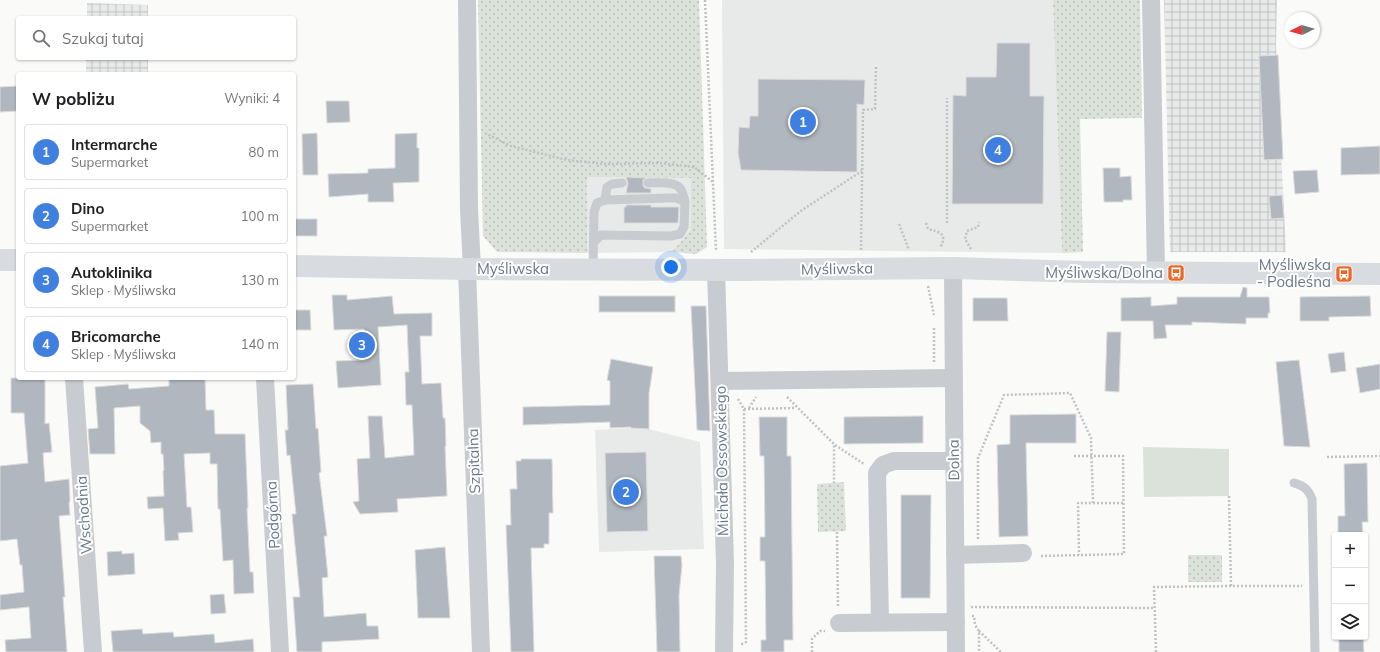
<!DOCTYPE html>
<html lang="pl">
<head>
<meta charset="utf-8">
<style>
	body { margin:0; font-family:Mulish,sans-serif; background:#f6f6f6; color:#202124 }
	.controls { position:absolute; right:12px; bottom:12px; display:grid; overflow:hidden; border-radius:4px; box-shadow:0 1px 3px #0004 }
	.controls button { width:36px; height:36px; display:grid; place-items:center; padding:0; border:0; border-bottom:1px solid #e0e0e0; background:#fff; color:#202124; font:20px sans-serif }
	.compass { position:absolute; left:1284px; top:12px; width:36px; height:36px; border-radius:50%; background:#fff; box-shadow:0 1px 3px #0004; rotate:265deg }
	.you { position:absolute; left:671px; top:267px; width:14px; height:14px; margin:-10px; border:3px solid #fff; border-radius:50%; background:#1a73e8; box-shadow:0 0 0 6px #1a73e833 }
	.badge { display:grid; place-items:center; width:26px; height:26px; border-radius:50%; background:#d93025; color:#fff; font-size:13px; font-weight:700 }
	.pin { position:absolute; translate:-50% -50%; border:2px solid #fff; box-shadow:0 1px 4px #0006 }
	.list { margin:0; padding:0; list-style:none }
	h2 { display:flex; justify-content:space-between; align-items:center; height:52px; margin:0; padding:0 16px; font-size:17px }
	h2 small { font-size:13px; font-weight:400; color:#757577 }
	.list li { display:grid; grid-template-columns:26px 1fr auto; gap:12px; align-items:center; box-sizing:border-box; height:56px; margin:0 8px 8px; padding:0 8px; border:1px solid #e0e0e0; border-radius:4px }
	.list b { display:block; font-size:15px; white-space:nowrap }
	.list p { margin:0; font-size:13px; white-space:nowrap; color:#757577 }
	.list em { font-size:13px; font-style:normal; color:#757577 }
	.icon { flex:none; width:22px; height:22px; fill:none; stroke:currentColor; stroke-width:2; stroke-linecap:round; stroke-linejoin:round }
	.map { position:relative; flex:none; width:1380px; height:652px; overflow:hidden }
	.search { position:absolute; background:#fff; box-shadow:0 1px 3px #0004; left:16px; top:16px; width:280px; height:44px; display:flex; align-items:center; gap:10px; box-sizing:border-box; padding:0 14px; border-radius:4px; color:#757577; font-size:15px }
	.panel { position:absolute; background:#fff; box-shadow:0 1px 3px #0004; left:16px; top:72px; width:280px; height:308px; border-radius:4px }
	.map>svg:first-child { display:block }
	.built { fill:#e8e9e9 }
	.industrial { fill:url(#industrial-grid) }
	.grass { fill:url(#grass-dots) }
	.garden { fill:#dbe2d9 }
	.building { fill:#b1b7bf; stroke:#dcdcda }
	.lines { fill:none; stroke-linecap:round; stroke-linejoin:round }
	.path { stroke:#bfc2c5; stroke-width:2.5; stroke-dasharray:2 2; stroke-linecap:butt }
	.lane { stroke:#c8cbcf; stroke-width:9 }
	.street { stroke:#c8cbcf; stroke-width:18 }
	.secondary { stroke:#d8dce0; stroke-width:22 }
	.labels { text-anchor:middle; stroke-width:4; stroke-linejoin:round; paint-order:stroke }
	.poi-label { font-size:15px; fill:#68778a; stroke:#fff; text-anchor:end }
	.street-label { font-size:15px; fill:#68778a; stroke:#fff }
</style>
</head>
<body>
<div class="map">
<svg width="1380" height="652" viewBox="0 0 1380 652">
	<defs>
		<pattern id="industrial-grid" width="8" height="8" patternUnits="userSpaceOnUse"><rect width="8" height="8" fill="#e8e9e9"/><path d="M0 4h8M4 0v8" fill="none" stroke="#c0c2c3"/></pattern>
		<pattern id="grass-dots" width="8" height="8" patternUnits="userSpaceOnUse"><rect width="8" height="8" fill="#dbe2d9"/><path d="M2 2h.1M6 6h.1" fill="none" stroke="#b5bcb6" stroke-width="1.8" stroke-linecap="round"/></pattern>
	</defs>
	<rect width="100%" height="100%" fill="#fafaf8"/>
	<g class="built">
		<polygon points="722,0 1053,0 1062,253 724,249"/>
		<polygon points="587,177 691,178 691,230 672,252 587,253"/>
		<polygon points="631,428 649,429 700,442 704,549 599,552 595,430"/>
	</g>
	<g class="industrial">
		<polygon points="1164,0 1277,0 1276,46 1286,252 1170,252"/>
		<polygon points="87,3 148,5 148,18 87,18"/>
		<rect x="86" y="58" width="62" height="16"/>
	</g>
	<g class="grass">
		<polygon points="478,0 699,0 707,247 696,254 672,252 691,230 691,178 587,177 587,253 497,252 483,236"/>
		<polygon points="1053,0 1140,0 1142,118 1080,119 1083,252 1062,253"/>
		<polygon points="844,482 846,531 818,532 817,484"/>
		<rect x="1188" y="555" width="34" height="27"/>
	</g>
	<polygon class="garden" points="1143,447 1229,449 1229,496 1144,497"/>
	<g class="building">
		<polygon points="997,43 1030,43 1030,96 1044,96 1043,204 952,204 953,95 966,96 966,77 996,77"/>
		<polygon points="1278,55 1283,159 1264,160 1259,56"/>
		<polygon points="758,79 865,80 864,105 857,104 857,172 741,170 738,153 739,127 749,128 750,116 758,116"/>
		<polygon points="18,86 18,111 0,112 0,87"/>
		<polygon points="326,101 349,101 350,122 327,123"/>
		<polygon points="317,133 318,175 303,175 302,134"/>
		<polygon points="417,133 417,148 419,148 419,182 393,183 394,202 368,202 368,194 329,197 328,174 368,173 368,169 395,168 395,134"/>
		<polygon points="1380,146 1380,174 1341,175 1341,148"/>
		<polygon points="1103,168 1120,168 1120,177 1131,176 1132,200 1123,200 1123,202 1104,202"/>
		<polygon points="1317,170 1319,192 1295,194 1293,171"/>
		<polygon points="626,177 646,178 643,180 643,186 645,188 651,189 651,193 626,193 628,183"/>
		<polygon points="1282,195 1284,218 1271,219 1269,196"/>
		<polygon points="626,205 651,205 651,207 679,207 678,223 624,223 624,207 626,207"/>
		<rect x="294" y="219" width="23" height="17"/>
		<polygon points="1243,287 1247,288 1247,297 1269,297 1270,313 1268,313 1268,318 1246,318 1246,324 1192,322 1192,325 1165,325 1167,338 1154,339 1153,321 1121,321 1121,298 1151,297 1151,306 1177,304 1177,297 1240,297"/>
		<polygon points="332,295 347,295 347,300 392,296 394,314 432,313 432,336 420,336 422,384 441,383 443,418 445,418 446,446 445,446 447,496 397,499 398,512 360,514 353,502 359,501 357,459 370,458 368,416 382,416 385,458 414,455 412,405 406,405 405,372 409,372 407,325 378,327 381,385 338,388 336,361 365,360 364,329 334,330"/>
		<rect x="599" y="296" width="76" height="16"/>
		<polygon points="1370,296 1371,316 1329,317 1329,321 1300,321 1300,297"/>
		<polygon points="973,298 1007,298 1008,321 973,321"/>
		<polygon points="691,306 706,306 710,431 697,430"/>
		<polygon points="294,310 310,310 311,330 294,330"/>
		<polygon points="1107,332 1121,332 1119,392 1105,391"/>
		<polygon points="1344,352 1346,371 1331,373 1328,354"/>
		<polygon points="611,359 653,367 649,393 649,429 631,428 631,427 610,428 610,422 523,425 523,407 610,405 610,381 607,380"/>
		<polygon points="1299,360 1310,447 1284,446 1276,362"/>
		<polygon points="1380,364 1380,389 1360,393 1356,368"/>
		<polygon points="11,378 45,378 45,424 49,423 52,452 43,453 45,482 69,479 70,501 69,503 70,515 59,516 65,597 63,597 67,652 6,652 5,640 31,638 29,607 0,610 0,595 24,592 22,565 20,565 17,539 0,541 0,466 28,463 24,413 11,413"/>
		<polygon points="169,378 205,378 206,410 214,410 215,434 245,434 248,508 247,508 250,572 253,572 254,593 234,594 233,560 223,561 220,509 218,509 217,464 210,464 210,453 184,454 187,507 191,507 193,532 178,533 179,540 165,541 163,508 148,509 147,497 164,496 163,471 164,470 163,454 161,454 161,442 151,443 150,431 140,423 140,406 114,408 115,454 90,454 88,429 98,428 95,387 128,384 129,389 169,386"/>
		<polygon points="313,384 316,429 318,428 321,472 319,473 327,536 324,536 328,577 322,578 324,617 366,613 367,626 378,626 379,639 322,642 322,652 297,652 293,597 300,597 292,514 296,514 290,455 287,456 285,430 288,430 286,385"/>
		<polygon points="1076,414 1076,443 1026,443 1028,536 999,537 997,445 1010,444 1010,415"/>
		<polygon points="923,416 923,443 844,444 844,417"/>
		<polygon points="759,417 787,417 787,456 791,456 793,640 784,640 784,652 761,652 761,640 766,640 765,561 760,561 760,537 765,537 764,456 760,456"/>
		<polygon points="646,452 648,531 607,532 605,453"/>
		<polygon points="521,459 552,459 553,513 549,513 549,544 544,544 544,548 531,548 534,652 511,652 506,525 511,525 510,489 517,489 516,461 521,461"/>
		<polygon points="1367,463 1368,522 1362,522 1363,535 1338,535 1338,516 1345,516 1344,464"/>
		<polygon points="901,495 931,495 930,598 901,598"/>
		<polygon points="445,547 450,618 418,618 415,550"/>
		<polygon points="122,551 122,554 134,553 135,574 108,576 107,552"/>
		<polygon points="654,556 681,556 682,565 679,595 680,652 657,652"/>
		<polygon points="224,594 226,613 211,614 210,595"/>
		<polygon points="142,629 143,634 173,632 174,637 214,634 215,643 253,639 254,652 113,652 111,631"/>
		<polygon points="1339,637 1363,637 1364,652 1339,652"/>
	</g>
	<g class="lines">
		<g class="path">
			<polyline points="705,0 716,251"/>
			<polyline points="485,133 511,146 567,160 606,164 660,163 694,167 713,182"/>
			<path d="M 926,223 L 928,229 C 940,232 948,234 940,248"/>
			<polyline points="947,223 947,98"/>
			<polyline points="899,224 909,250"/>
			<polyline points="971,249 965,239 967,231 978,227 979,222"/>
			<polyline points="861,250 863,110 875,109 876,66"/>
			<polyline points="751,252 802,210 862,171"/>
			<polyline points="928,286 934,315"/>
			<polyline points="934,328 934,362"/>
			<polyline points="787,397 834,444 834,483"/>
			<polyline points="738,399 744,409 746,642 740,645"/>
			<polyline points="749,408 756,397"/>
			<polyline points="744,409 796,408"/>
			<polyline points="835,445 864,464"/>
			<polyline points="1327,457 1380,456"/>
			<polyline points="1229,496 1231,586 1302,586"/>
			<polyline points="1093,503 1124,503"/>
			<polyline points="837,532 838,607"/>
			<polyline points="978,539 978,458 1004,395 1070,393 1091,438 1093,503 1078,503 1079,555"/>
			<polyline points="1041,556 1124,554 1123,456 1072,456"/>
			<polyline points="971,607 1154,608"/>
			<polyline points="972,616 974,616 975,625 979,631 979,652"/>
			<polyline points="979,631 1001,652"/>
			<polyline points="812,652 812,639 820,631 825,631"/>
			<polyline points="1156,652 1154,587 1231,586"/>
		</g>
		<g class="lane">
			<path d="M 648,183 C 657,183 672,181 679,187 C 683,191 684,197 685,202"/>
			<polyline points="605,200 607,187 612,184 622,183"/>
			<polyline points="593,269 594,212 597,203 605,200 668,198 676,198 685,202 684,227 680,234 671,236 601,235 594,242"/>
			<path d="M 1294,483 C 1304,486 1308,489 1312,499 L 1315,652"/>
		</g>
		<g class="street">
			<polyline points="467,0 469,209 472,269"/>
			<polyline points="1151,0 1156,273"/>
			<polyline points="953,268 956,652"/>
			<polyline points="467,269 481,652"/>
			<polyline points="716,270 725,563 724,652"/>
			<polyline points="74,378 93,652"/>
			<polyline points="265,378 280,652"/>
			<polyline points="720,381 954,378"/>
			<polyline points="955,555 1023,553"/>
			<polyline points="880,622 877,473 883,465 894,461 953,461"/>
			<polyline points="839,623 956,622"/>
		</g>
		<g class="secondary">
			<polyline points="0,260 18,260"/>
			<polyline points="294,266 467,269 747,270 953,268 1083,272 1380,274"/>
		</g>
	</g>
	<defs>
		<symbol id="bus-square" viewBox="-11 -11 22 22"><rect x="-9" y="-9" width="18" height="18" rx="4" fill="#eb6726" stroke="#fff"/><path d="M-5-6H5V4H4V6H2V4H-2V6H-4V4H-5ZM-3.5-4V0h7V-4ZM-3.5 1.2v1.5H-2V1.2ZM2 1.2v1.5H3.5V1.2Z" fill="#fff"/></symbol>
	</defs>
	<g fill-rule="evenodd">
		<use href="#bus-square" x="1166" y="263" width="20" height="20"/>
		<use href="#bus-square" x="1334" y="264" width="20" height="20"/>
	</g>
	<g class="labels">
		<g class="poi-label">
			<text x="1331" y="270">Myśliwska<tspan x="1331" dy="17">- Podleśna</tspan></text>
			<text x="1163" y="278">Myśliwska/Dolna</text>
		</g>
		<g class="street-label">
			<text x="513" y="274">Myśliwska</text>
			<text transform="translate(837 269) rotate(-1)" y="5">Myśliwska</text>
			<text transform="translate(954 460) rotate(-91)" y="5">Dolna</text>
			<text transform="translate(474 461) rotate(-92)" y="5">Szpitalna</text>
			<text transform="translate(722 461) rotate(-91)" y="5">Michała Ossowskiego</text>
			<text transform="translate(84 515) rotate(-94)" y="5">Wschodnia</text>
			<text transform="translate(273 515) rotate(-93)" y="5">Podgórna</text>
		</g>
	</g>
</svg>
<div class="controls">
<button>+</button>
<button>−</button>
<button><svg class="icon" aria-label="layers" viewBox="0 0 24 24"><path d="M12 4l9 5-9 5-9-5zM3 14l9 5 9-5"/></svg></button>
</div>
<svg class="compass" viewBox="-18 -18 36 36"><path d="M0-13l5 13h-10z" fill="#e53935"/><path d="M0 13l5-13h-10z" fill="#757577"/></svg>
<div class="you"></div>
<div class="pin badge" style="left:803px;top:122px;background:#3f7fe0">1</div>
<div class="pin badge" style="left:626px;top:492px;background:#3f7fe0">2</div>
<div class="pin badge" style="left:362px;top:345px;background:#3f7fe0">3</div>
<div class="pin badge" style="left:998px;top:150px;background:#3f7fe0">4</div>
<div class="search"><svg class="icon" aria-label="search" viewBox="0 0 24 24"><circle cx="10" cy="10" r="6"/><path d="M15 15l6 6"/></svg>Szukaj tutaj</div>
<section class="panel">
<h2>W pobliżu<small>Wyniki: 4</small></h2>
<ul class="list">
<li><span class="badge" style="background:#3f7fe0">1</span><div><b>Intermarche</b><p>Supermarket</p></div><em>80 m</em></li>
<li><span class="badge" style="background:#3f7fe0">2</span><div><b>Dino</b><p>Supermarket</p></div><em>100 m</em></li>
<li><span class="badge" style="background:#3f7fe0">3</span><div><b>Autoklinika</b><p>Sklep · Myśliwska</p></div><em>130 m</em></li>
<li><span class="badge" style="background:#3f7fe0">4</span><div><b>Bricomarche</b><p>Sklep · Myśliwska</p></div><em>140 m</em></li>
</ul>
</section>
</div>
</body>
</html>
